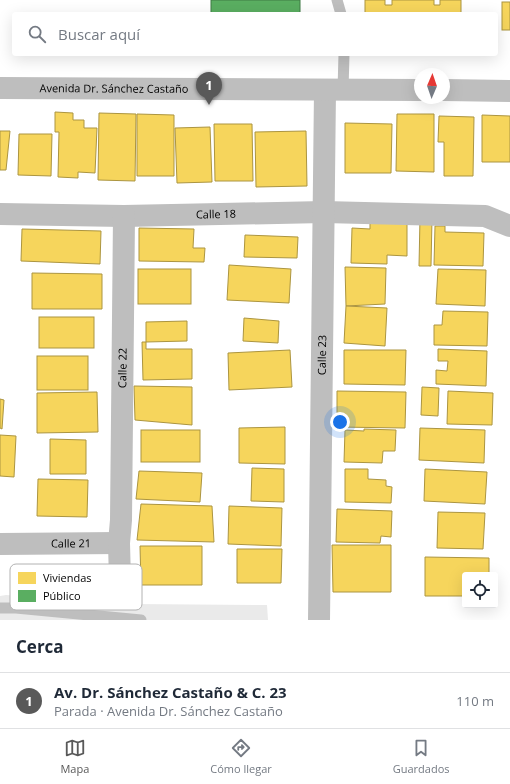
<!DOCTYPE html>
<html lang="es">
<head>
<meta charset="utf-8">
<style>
	body { margin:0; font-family:"Open Sans",sans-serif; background:#f6f6f7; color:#1f2937 }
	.controls { position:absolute; right:12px; bottom:12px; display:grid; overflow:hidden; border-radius:4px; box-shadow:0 4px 16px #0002 }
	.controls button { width:36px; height:36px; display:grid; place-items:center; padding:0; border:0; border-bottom:1px solid #e0e1e3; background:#fff; color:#1f2937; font:20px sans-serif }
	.compass { position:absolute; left:414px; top:68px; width:36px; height:36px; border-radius:50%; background:#fff; box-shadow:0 4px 16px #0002; rotate:2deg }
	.you { position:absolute; left:340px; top:422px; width:14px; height:14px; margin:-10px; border:3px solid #fff; border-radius:50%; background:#1a73e8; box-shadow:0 0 0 6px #1a73e833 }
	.badge { display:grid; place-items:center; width:26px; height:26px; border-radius:50%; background:#595959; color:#fff; font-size:13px; font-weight:700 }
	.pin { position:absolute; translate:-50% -33px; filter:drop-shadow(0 1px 2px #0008) }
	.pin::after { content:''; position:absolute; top:21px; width:14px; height:12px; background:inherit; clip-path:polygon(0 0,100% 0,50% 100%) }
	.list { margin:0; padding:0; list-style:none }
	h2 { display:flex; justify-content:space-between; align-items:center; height:52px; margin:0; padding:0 16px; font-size:17px }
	h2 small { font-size:13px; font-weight:400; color:#747a83 }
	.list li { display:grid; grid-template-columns:26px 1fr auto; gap:12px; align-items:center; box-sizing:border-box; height:56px; padding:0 16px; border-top:1px solid #e0e1e3 }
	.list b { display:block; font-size:15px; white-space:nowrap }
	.list p { margin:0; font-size:13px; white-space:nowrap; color:#747a83 }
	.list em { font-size:13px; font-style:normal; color:#747a83 }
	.icon { flex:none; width:22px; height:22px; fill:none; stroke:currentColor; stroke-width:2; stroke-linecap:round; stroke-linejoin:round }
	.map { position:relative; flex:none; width:510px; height:620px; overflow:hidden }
	.search { position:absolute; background:#fff; box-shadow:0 4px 16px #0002; left:12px; right:12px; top:12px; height:44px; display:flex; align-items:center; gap:10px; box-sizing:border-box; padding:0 14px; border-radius:4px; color:#747a83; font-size:15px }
	.sheet { height:108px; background:#fff }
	nav { display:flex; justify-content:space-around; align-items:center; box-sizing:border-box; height:56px; border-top:1px solid #e0e1e3; background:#fff; font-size:11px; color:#747a83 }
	nav a { display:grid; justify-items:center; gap:2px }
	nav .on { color:#595959 }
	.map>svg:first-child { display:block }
	.garden { fill:#eaeaea }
	.homes { fill:#f6d55c; stroke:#ac9540 }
	.public { fill:#5aae61; stroke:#3f7a44 }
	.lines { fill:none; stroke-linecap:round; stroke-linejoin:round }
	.service { stroke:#bebebe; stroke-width:11 }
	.minor { stroke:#bebebe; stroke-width:22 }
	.tertiary { stroke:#bebebe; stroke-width:22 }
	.labels { text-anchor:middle; stroke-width:4; stroke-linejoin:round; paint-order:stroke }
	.street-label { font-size:11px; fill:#000; stroke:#fff }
	.key { fill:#fff; stroke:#b2b2b2; stroke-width:1 }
	.key-label { font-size:11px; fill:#000 }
</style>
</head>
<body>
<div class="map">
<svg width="510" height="620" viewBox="0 0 510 620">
	<rect width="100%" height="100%" fill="#fff"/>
	<polygon class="garden" points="6,595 133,604 267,605 268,620 0,620 0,596"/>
	<g class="homes">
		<polygon points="365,0 385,0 385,5 392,5 392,0 434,0 434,5 440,5 440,0 461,0 461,14 365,14"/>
		<rect x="502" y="2" width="8" height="28"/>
		<polygon points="55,112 73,113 73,120 84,120 84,128 97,128 95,173 78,172 78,178 58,177 59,132 55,132"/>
		<polygon points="99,113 136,114 135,181 98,180"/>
		<polygon points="137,114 174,115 174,176 137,176"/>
		<polygon points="397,114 434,114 434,172 396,171"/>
		<polygon points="482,115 510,116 510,162 482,162"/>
		<polygon points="439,116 474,117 473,176 444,176 444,142 438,142"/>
		<polygon points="345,123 392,124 391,173 345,173"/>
		<polygon points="214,124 252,124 253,181 215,181"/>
		<polygon points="210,127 212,182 177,183 175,128"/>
		<polygon points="0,131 10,131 6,170 0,170"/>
		<polygon points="306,131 307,186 256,187 255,132"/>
		<polygon points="19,134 52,134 51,176 18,175"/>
		<polygon points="420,218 432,219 431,266 419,266"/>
		<polygon points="370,221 407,222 407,256 387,255 387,264 351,263 352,228 370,229"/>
		<polygon points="435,226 445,226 445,232 484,233 483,266 434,265"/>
		<polygon points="139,228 194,229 193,248 205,248 204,262 139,261"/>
		<polygon points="22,229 101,231 100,264 21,261"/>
		<polygon points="245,235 298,237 297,258 244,257"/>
		<polygon points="229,265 291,269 289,303 227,300"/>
		<polygon points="345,267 386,268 385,304 346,306"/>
		<rect x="138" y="269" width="53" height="35"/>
		<polygon points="438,269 486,270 485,306 436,304"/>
		<polygon points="32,273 102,274 102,309 32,309"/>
		<polygon points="346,306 387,308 385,346 344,343"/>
		<polygon points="443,311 488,312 487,346 434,345 434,325 442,325"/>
		<rect x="39" y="317" width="55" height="31"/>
		<polygon points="244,318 279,321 278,343 243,341"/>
		<polygon points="187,321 187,341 146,342 146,322"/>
		<polygon points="142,342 146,342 146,349 192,349 192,379 143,380"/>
		<polygon points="438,349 487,351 486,386 436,384 436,370 447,371 448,361 438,361"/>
		<polygon points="290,350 292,387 229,390 228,353"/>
		<polygon points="344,350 406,350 405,385 344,384"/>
		<rect x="37" y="356" width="51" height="34"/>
		<polygon points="134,386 192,387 192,425 135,420"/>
		<polygon points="422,387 439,388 438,416 421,415"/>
		<polygon points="337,391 406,392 405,428 337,427"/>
		<polygon points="448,391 493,393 492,425 447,424"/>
		<polygon points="97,392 98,432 37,433 37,393"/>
		<polygon points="0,399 4,400 2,429 0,428"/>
		<polygon points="285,427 285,464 239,463 239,428"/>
		<polygon points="420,428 485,430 484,463 419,460"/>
		<polygon points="364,429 396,430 395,451 383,451 382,463 344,462 345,430 364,431"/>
		<rect x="141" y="430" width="59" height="32"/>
		<polygon points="0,435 16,436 14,477 0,476"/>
		<polygon points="50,439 86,440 86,474 50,474"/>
		<polygon points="252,468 284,469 284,502 251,501"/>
		<polygon points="345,469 368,469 368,479 386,480 386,486 392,487 391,503 345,502"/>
		<polygon points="425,469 487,472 485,504 424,501"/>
		<polygon points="139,471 202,473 200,502 136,499"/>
		<polygon points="38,479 88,480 87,517 37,516"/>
		<polygon points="141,504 212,506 214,542 137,540"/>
		<polygon points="229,506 282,508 281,546 228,544"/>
		<polygon points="337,509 392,511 391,537 381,536 380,543 336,542"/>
		<polygon points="438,512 485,513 483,549 437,548"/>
		<polygon points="332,545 391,545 391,592 333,592"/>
		<polygon points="140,546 202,546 202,585 141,585"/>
		<polygon points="237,549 282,549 281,583 237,583"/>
		<polygon points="425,557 489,558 489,575 465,575 465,596 425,596"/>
	</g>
	<rect class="public" x="211" y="0" width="89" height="14"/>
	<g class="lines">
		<g class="service">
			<polyline points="337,0 341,14"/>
			<polyline points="343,90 344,54"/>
			<polyline points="0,608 16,608 141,620"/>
		</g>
		<g class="minor">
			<path id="s1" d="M 0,214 L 124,216 L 324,212 L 485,216 L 510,226"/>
			<path id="s2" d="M 0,544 L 119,543"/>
			<path id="s3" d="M 120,581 L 119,543 L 121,520 L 124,216"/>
			<path id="s4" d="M 319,620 L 325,90"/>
		</g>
		<g class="tertiary">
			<path id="s5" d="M 0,88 L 420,90"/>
			<polyline points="444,90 510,91"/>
		</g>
	</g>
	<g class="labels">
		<g class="street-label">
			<text dy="4" stroke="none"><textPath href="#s5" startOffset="114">Avenida Dr. Sánchez Castaño</textPath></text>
			<text dy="4" stroke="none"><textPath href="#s1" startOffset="216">Calle 18</textPath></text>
			<text dy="4" stroke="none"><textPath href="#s4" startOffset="265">Calle 23</textPath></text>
			<text dy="4" stroke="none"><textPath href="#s3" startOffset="213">Calle 22</textPath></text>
			<text dy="4" stroke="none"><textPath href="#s2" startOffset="71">Calle 21</textPath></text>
		</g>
	</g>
	<rect x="10" y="564" width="132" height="46" rx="6" class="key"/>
	<rect x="18" y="572" width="18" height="12" fill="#f6d55c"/>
	<rect x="18" y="590" width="18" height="12" fill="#5aae61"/>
	<g class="key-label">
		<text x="43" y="582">Viviendas</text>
		<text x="43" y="600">Público</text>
	</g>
</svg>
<div class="controls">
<button><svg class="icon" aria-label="locate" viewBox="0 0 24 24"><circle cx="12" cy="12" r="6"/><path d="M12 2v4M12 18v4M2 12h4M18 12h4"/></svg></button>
</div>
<svg class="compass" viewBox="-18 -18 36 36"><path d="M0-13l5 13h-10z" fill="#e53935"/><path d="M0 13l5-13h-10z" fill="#747a83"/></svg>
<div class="you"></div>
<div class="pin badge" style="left:209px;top:105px">1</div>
<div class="search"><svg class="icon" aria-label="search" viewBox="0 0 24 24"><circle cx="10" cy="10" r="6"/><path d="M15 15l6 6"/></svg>Buscar aquí</div>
</div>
<section class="sheet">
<h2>Cerca<small></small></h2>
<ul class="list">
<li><span class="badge">1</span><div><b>Av. Dr. Sánchez Castaño &amp; C. 23</b><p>Parada · Avenida Dr. Sánchez Castaño</p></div><em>110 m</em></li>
</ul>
</section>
<nav>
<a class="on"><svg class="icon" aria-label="map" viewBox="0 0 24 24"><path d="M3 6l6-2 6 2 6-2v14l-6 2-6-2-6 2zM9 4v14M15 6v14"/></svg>Mapa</a>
<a><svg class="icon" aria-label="directions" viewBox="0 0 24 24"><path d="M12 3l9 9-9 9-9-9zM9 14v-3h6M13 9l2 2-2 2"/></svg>Cómo llegar</a>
<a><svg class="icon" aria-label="saved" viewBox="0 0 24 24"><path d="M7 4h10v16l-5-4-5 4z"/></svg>Guardados</a>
</nav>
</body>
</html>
